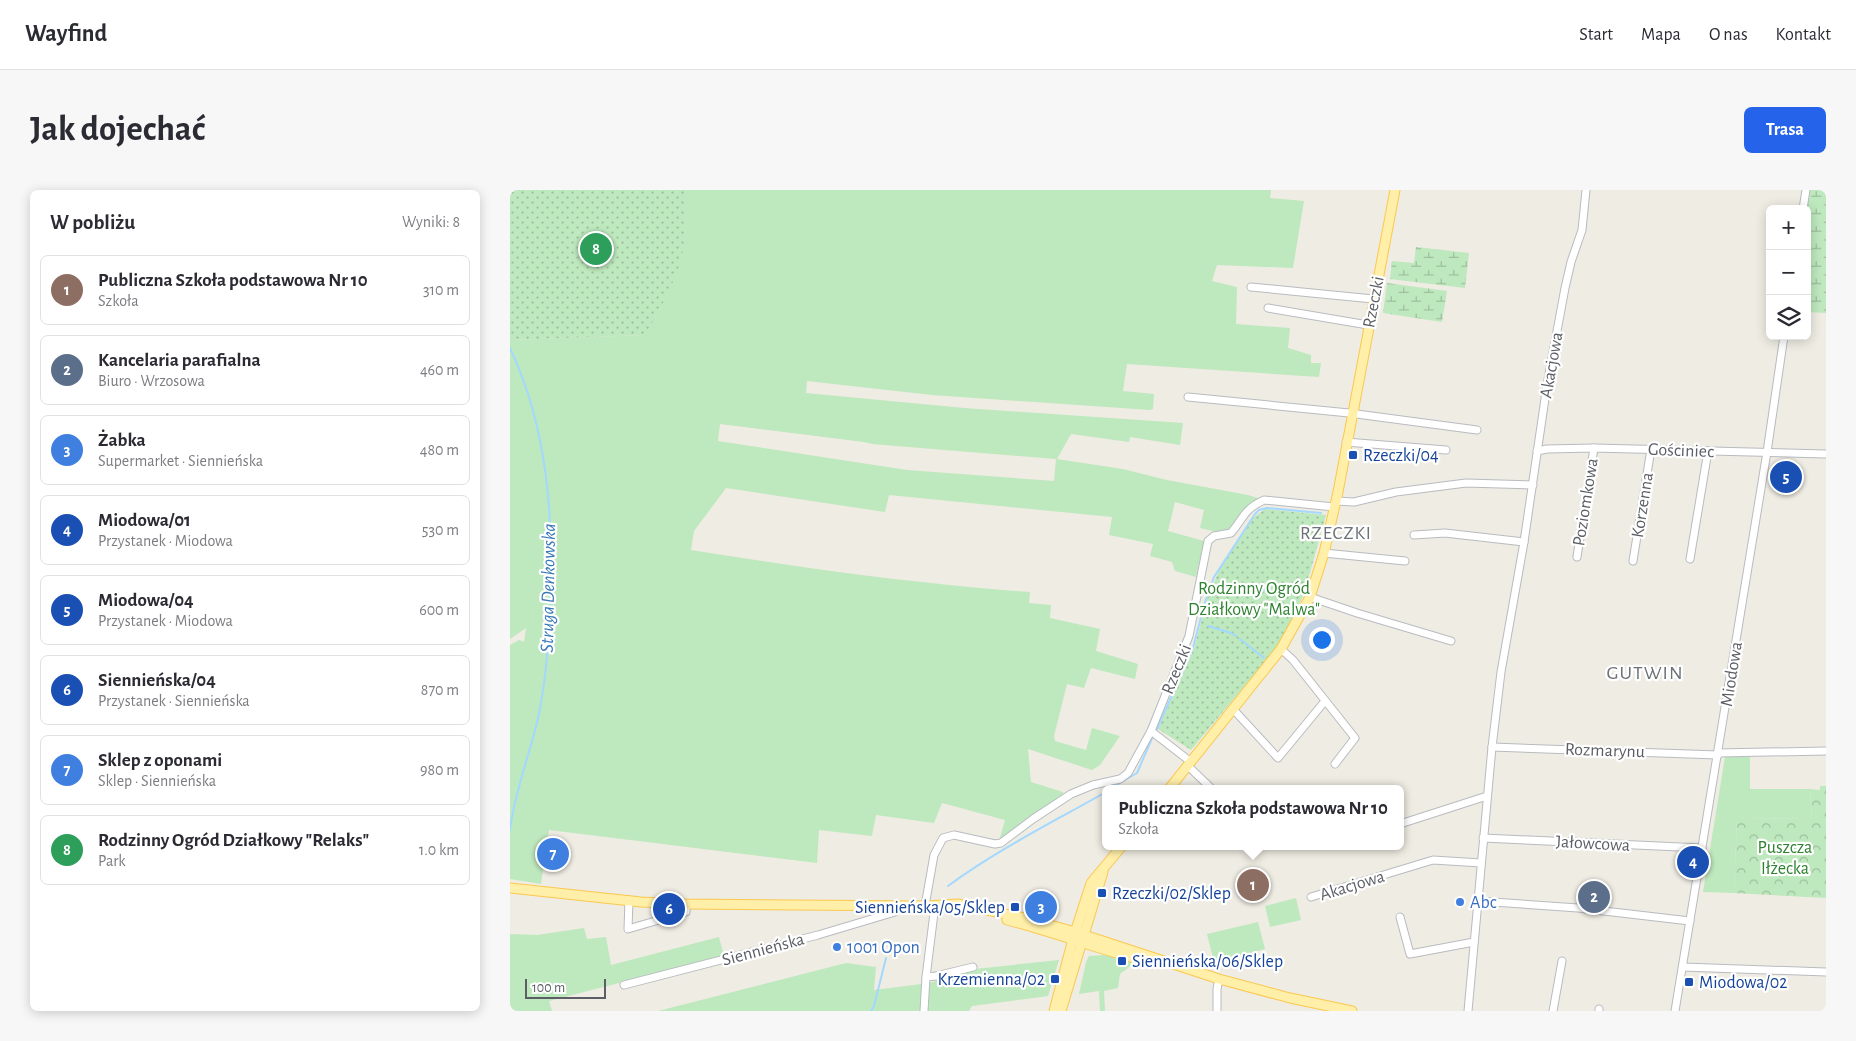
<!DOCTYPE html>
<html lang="pl">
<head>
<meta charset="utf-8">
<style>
	body { margin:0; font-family:"Alegreya Sans",sans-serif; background:#f7f7f7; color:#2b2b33 }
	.controls { position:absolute; right:15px; top:15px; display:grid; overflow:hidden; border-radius:8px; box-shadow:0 2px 12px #0003 }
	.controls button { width:45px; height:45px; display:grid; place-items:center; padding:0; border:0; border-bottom:1px solid #e1e1e2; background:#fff; color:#2b2b33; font:25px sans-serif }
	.scale { position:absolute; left:15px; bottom:12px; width:81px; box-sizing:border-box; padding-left:5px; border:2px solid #5b5f65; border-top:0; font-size:14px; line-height:18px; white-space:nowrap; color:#5b5f65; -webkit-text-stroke:4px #fff; paint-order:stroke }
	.you { position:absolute; left:811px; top:449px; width:18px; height:18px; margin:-12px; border:4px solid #fff; border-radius:50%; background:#1a73e8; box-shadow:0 0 0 8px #1a73e833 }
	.badge { display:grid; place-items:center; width:32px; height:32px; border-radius:50%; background:#2563eb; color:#fff; font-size:16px; font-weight:700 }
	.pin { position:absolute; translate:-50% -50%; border:2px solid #fff; box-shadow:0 1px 5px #0006 }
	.popup { position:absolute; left:592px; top:595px; width:302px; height:65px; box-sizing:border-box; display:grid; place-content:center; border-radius:8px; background:#fff; filter:drop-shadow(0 1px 4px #0005); font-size:16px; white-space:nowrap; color:#7c7c81 }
	.popup b { font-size:19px; color:#2b2b33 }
	.popup::after { content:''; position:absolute; left:50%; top:100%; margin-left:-10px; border:10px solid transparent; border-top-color:#fff }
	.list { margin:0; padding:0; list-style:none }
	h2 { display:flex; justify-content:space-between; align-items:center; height:65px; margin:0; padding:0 20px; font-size:21px }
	h2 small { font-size:16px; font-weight:400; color:#7c7c81 }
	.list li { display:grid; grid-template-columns:32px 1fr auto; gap:15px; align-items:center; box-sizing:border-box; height:70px; margin:0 10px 10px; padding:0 10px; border:1px solid #e1e1e2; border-radius:8px }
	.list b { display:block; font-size:19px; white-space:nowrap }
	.list p { margin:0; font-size:16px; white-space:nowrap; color:#7c7c81 }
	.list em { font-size:16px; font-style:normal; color:#7c7c81 }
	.icon { flex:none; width:28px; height:28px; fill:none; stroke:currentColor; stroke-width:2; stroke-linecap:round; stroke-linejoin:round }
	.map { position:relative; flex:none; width:1316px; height:821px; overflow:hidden; border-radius:8px }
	header { display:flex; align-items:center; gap:30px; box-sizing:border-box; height:70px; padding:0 25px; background:#fff; border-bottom:1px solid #e1e1e2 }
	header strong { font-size:24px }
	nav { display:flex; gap:28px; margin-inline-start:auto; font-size:18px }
	.intro { display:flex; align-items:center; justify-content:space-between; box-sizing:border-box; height:120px; padding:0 30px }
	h1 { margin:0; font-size:35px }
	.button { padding:12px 22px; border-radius:8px; background:#2563eb; color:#fff; font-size:18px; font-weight:700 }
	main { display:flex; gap:30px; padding:0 30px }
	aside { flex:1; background:#fff; border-radius:8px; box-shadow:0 2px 12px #0003 }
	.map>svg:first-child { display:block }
	.grass { fill:#bee8bd; fill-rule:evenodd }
	.forest { fill:url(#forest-crowns) }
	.wetland { fill:url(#wetland-marsh) }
	.garden { fill:url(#garden-dots) }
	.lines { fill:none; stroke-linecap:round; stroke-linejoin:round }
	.stream { stroke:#a3d8ff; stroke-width:2 }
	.minor-casing { stroke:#b8bbc0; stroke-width:9 }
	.major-casing { stroke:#fbc850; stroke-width:11 }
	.minor { stroke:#fff; stroke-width:7 }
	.major { stroke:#ffefa8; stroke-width:9 }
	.transit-dot { fill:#1a4fb4; stroke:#fff; stroke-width:2 }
	.shop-dot { fill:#3f7fe0; stroke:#fff; stroke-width:2 }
	.labels { text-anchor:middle; stroke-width:4.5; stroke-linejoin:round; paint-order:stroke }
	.street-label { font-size:18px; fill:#5b5f65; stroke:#fff }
	.transit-label { font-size:18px; fill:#164399; stroke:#fff; text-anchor:start }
	.park-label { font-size:18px; fill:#2e8230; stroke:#fff }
	.shop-label { font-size:18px; fill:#366cbe; stroke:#fff; text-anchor:start }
	.neighbourhood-label { font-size:19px; letter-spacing:1px; fill:#6c7277; stroke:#fff }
	.water-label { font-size:19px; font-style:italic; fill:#3878b8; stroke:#fff }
	.quarter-label { font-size:20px; letter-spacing:1px; fill:#6c7277; stroke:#fff }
</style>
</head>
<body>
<header>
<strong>Wayfind</strong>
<nav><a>Start</a><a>Mapa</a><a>O nas</a><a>Kontakt</a></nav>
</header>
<div class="intro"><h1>Jak dojechać</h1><a class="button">Trasa</a></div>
<main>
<aside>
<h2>W pobliżu<small>Wyniki: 8</small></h2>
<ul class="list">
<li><span class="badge" style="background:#8d6e63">1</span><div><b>Publiczna Szkoła podstawowa Nr 10</b><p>Szkoła</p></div><em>310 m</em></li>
<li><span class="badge" style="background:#5c6f8a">2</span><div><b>Kancelaria parafialna</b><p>Biuro · Wrzosowa</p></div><em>460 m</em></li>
<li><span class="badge" style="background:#3f7fe0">3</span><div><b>Żabka</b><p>Supermarket · Siennieńska</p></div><em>480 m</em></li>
<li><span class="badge" style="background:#1a4fb4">4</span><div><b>Miodowa/01</b><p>Przystanek · Miodowa</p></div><em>530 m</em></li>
<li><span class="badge" style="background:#1a4fb4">5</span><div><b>Miodowa/04</b><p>Przystanek · Miodowa</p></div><em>600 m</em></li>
<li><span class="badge" style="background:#1a4fb4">6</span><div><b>Siennieńska/04</b><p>Przystanek · Siennieńska</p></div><em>870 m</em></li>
<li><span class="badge" style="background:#3f7fe0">7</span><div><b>Sklep z oponami</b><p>Sklep · Siennieńska</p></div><em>980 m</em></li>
<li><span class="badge" style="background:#2e9e5b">8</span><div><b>Rodzinny Ogród Działkowy &quot;Relaks&quot;</b><p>Park</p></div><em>1.0 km</em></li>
</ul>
</aside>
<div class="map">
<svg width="1316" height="821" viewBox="0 0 1316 821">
	<defs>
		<pattern id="forest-crowns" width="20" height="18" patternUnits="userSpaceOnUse" patternTransform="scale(1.25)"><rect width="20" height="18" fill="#bee8bd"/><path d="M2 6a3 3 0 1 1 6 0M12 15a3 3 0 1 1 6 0" fill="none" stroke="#9dbf9d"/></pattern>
		<pattern id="wetland-marsh" width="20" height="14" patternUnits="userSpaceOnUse" patternTransform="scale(1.25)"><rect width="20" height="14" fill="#bee8bd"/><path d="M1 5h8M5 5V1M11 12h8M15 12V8" fill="none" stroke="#9dbf9d"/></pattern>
		<pattern id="garden-dots" width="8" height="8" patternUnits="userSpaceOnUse" patternTransform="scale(1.25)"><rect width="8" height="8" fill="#bee8bd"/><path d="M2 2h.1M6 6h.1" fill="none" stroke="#9dbf9d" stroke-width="1.8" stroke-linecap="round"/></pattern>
	</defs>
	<rect width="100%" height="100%" fill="#efece3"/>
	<g class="grass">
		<path d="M 175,0 L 761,0 L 760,8 L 794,11 L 783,78 L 707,75 L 702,91 L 727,97 L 726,134 L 780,138 L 778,158 L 801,165 L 801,173 L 811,173 L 809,187 L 617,174 L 613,201 L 644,204 L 643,219 L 640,220 L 422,205 L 297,191 L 296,203 L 454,218 L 673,233 L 670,255 L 620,247 L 619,252 L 561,244 L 547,269 L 613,279 L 657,290 L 738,305 L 754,310 L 718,341 L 711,343 L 690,338 L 694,320 L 665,312 L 658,341 L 694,351 L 686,387 L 665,381 L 662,372 L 640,366 L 643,354 L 599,345 L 602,327 L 379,305 L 375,322 L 216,298 L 184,341 L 181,360 C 293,378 406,394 520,402 L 519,413 L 541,415 L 540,428 L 590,439 L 586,461 L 628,474 L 625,489 L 581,478 L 574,498 L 557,494 L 544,546 L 545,551 L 576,560 L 582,538 L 610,546 L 590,575 L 582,580 L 518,559 L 521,592 L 553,602 L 553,605 L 489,651 L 495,630 L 432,613 L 424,633 L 366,625 L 362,646 L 309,640 L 307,673 L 39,640 L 31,694 L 0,689 L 0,455 L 9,450 L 14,452 L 16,438 L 0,449 L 0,150 L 135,145 L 175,41 ZM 210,234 L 354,252 L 362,254 L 546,269 L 544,291 L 397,280 L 208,251 Z"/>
		<polygon points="1215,567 1240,567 1240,599 1300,599 1302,629 1227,628 1224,703 1193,702"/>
		<polygon points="786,708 791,730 760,737 755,716"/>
		<polygon points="748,732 755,759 704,772 697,744"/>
		<polygon points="74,738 77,749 96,747 101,775 209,747 214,766 39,811 42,821 0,821 0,744 27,745"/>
		<polygon points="594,765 627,771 610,784 608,798 594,801 595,821 590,821 589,801 569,804 576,772 579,766"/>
		<polygon points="549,770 538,806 462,816 459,821 418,821 419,793 465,779"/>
		<polygon points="336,773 366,777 364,800 412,794 411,821 148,821"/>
	</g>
	<polygon class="forest" points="1310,596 1316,596 1316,708 1224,703 1227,628 1302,629 1300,599 1310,600"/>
	<g class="wetland">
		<polygon points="1296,0 1316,0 1316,123 1297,122 1297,19 1293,19"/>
		<polygon points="906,57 959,63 955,98 880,89 882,71 904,73"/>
		<polygon points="877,93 937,101 932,132 873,123"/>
	</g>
	<g class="garden">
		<path d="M 0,0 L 175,0 C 175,25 177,52 169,76 C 161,100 147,124 135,145 L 0,150 Z"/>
		<polygon points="755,319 816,325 794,404 772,449 742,487 681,560 648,539 684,459 697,409 710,378 744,327"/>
	</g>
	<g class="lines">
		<g class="stream">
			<path d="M 0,158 C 38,239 44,330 40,417 C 39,451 36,486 30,519 C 22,560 5,598 0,640"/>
			<polyline points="709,398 754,400"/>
			<polyline points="758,401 775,403"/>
			<polyline points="698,436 721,443 726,446"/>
			<polyline points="730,449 754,468"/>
			<polyline points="647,539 683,458 695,412 704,387 745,324 749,320 757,318 811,323"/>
			<polyline points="600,599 627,583 643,546"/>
			<path d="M 438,696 C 487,660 543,632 596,602"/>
			<polyline points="361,821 364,816 376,768"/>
		</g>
		<defs>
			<g id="minor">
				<polyline points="1293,19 1296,0"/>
				<polyline points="741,97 863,109"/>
				<polyline points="758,118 858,135"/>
				<polyline points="678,207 839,223 967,240"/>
				<polyline points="836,252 936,260"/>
				<polyline points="1027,261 1037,259 1084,258 1316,264"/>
				<polyline points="826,311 844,312 886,302 956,293 1023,295"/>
				<polyline points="904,345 935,343 1014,352"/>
				<polyline points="814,363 895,371"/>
				<polyline points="1067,367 1084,258"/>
				<polyline points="1180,369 1198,261"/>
				<polyline points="1123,371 1141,259"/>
				<polyline points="800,407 847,423 941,451"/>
				<polyline points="771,459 783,470 845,548 825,574"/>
				<polyline points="723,519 768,568 815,511"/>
				<polyline points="641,541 681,572"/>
				<polyline points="982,557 1208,565"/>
				<polyline points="1208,563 1316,561"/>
				<polyline points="678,576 702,599"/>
				<polyline points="890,634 977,606"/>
				<polyline points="973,648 1192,658"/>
				<polyline points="801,707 923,670 971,673"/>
				<polyline points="119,710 118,739 176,722 176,714"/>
				<polyline points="968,711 1068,718 1180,731"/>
				<path d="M 415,716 L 424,665 L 433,648 L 444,645 L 485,654 L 491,653 L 523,629 L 561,604 L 583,595 L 610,589 L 618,583 L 641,541 L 679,446 L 698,351 L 704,346 L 721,343 C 734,328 733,320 754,310 L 824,317"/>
				<polyline points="890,727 900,764 964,752"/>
				<polyline points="1173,777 1316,782"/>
				<polyline points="416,787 426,786 463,777"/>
				<polyline points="114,795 308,745 385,722 386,716"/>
				<polyline points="414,821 416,787 425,715"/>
				<polyline points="707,821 707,799 709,789"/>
				<polyline points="958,821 982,557 991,482 1014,352 1037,195 1055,98 1061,72 1072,40 1076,0"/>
				<polyline points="1043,821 1052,771"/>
				<polyline points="1089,821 1089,819"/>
				<polyline points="1165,821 1257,262 1274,146"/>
			</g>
			<g id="major">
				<polyline points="659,599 771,459 800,407 814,363 828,302 885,0"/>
				<polyline points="0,698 131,712 176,714 415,716 448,714 514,728 562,741 709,789 780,808 842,821"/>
				<path d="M 497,730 C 544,741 590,761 638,771"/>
				<polyline points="544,821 563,749 581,693 612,656"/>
				<polyline points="551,821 593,682"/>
			</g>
		</defs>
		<use href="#minor" class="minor-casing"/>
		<use href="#major" class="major-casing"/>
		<use href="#minor" class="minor"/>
		<use href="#major" class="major"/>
	</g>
	<g class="transit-dot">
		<rect x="838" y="260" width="10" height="10" rx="2.5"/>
		<rect x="587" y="698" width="10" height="10" rx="2.5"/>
		<rect x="500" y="712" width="10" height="10" rx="2.5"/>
		<rect x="607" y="766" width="10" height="10" rx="2.5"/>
		<rect x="540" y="784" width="10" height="10" rx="2.5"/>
		<rect x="1174" y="787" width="10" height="10" rx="2.5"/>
	</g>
	<g class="shop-dot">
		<circle cx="950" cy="712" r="5"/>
		<circle cx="327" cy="757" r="5"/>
	</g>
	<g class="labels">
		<g class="street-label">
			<text transform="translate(863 112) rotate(-79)" y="6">Rzeczki</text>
			<text transform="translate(1041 175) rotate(-80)" y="6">Akacjowa</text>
			<text transform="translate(1171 260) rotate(2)" y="6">Gościniec</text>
			<text transform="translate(1075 312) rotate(-81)" y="6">Poziomkowa</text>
			<text transform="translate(1132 315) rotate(-81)" y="6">Korzenna</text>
			<text transform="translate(666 479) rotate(-68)" y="6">Rzeczki</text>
			<text transform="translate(1221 484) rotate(-81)" y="6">Miodowa</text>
			<text transform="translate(1095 560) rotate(2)" y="6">Rozmarynu</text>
			<text transform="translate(1083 653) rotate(3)" y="6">Jałowcowa</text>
			<text transform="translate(842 695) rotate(-17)" y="6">Akacjowa</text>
			<text transform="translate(253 759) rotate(-15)" y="6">Siennieńska</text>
		</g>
		<g class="transit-label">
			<text x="853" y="271">Rzeczki/04</text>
			<text x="602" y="709">Rzeczki/02/Sklep</text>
			<text x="495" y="723" text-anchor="end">Siennieńska/05/Sklep</text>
			<text x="622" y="777">Siennieńska/06/Sklep</text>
			<text x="535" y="795" text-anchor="end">Krzemienna/02</text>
			<text x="1189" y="798">Miodowa/02</text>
		</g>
		<g class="park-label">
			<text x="744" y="404">Rodzinny Ogród<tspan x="744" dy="21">Działkowy "Malwa"</tspan></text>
			<text x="1275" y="663">Puszcza<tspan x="1275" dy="21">Iłżecka</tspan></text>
		</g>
		<g class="shop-label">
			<text x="960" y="718">Abc</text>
			<text x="337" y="763">1001 Opon</text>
		</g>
		<g class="neighbourhood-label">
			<text x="826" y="349">RZECZKI</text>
		</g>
		<g class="water-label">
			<text transform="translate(37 398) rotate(-89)" y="7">Struga Denkowska</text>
		</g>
		<g class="quarter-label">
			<text x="1135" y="489">GUTWIN</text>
		</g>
	</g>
</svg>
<div class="controls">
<button>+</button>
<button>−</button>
<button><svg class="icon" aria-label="layers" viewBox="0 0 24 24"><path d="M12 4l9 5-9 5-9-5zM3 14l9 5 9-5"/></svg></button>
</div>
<div class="scale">100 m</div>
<div class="you"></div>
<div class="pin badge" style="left:743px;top:695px;background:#8d6e63">1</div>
<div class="popup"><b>Publiczna Szkoła podstawowa Nr 10</b>Szkoła</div>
<div class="pin badge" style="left:1084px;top:707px;background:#5c6f8a">2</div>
<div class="pin badge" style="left:531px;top:717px;background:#3f7fe0">3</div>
<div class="pin badge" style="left:1183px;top:672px;background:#1a4fb4">4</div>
<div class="pin badge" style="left:1276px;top:287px;background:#1a4fb4">5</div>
<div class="pin badge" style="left:159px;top:719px;background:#1a4fb4">6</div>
<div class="pin badge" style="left:43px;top:664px;background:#3f7fe0">7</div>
<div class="pin badge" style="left:86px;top:59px;background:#2e9e5b">8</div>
</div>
</main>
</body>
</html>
